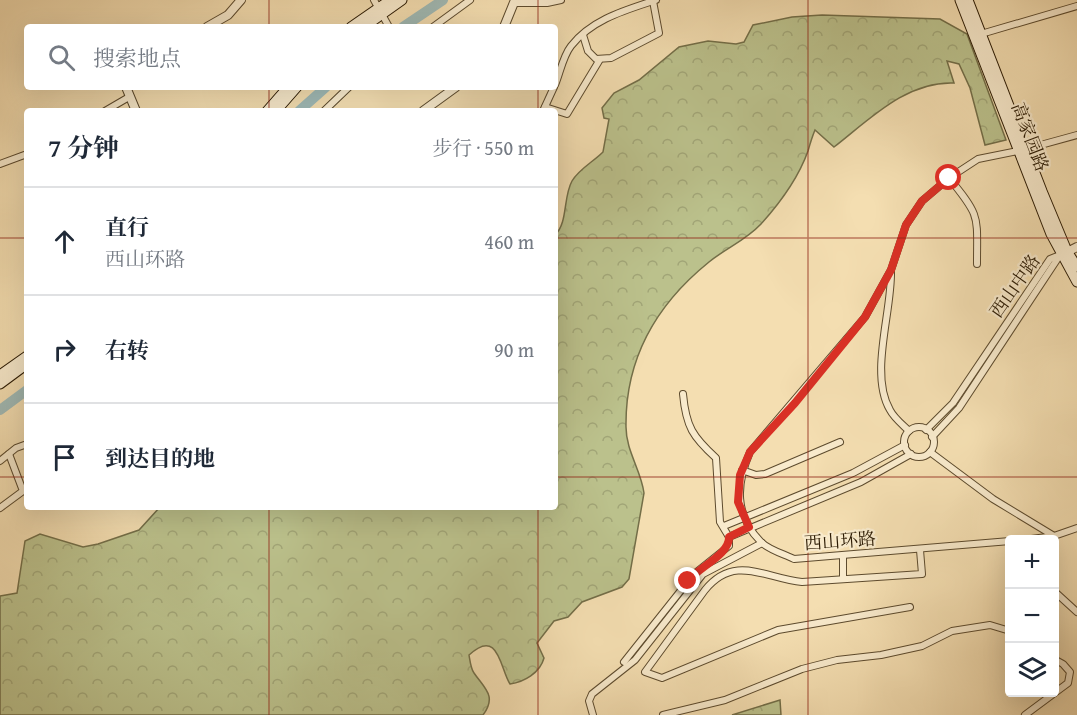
<!DOCTYPE html>
<html lang="zh">
<head>
<meta charset="utf-8">
<style>
	body { margin:0; font-family:"Gentium Book Plus","Noto Serif SC",serif; background:#f6f6f7; color:#1f2937 }
	.controls { position:absolute; right:18px; bottom:18px; display:grid; overflow:hidden; border-radius:6px; box-shadow:0 6px 24px #0002 }
	.controls button { width:54px; height:54px; display:grid; place-items:center; padding:0; border:0; border-bottom:2px solid #e0e1e3; background:#fff; color:#1f2937; font:30px sans-serif }
	.stop { position:absolute; width:18px; height:18px; margin:-14px; border:4px solid #d93025; border-radius:50%; background:#fff }
	.stop.end { background:#d93025; border-color:#fff; box-shadow:0 2px 6px #0008 }
	.list { margin:0; padding:0; list-style:none }
	h2 { display:flex; justify-content:space-between; align-items:center; height:78px; margin:0; padding:0 24px; font-size:26px }
	h2 small { font-size:20px; font-weight:400; color:#747a83 }
	.list li { display:grid; grid-template-columns:39px 1fr auto; gap:18px; align-items:center; box-sizing:border-box; height:108px; padding:0 24px; border-top:2px solid #e0e1e3 }
	.list b { display:block; font-size:22px; white-space:nowrap }
	.list p { margin:0; font-size:20px; white-space:nowrap; color:#747a83 }
	.list em { font-size:20px; font-style:normal; color:#747a83 }
	.icon { flex:none; width:33px; height:33px; fill:none; stroke:currentColor; stroke-width:2; stroke-linecap:round; stroke-linejoin:round }
	.map { position:relative; flex:none; width:1077px; height:715px; overflow:hidden }
	.search { position:absolute; background:#fff; box-shadow:0 6px 24px #0002; left:24px; top:24px; width:534px; height:66px; display:flex; align-items:center; gap:15px; box-sizing:border-box; padding:0 21px; border-radius:6px; color:#747a83; font-size:22px }
	.panel { position:absolute; background:#fff; box-shadow:0 6px 24px #0002; left:24px; top:108px; width:534px; height:402px; border-radius:6px }
	.map>svg:first-child { display:block }
	.forest { fill:url(#forest-crowns); stroke:#736e48; stroke-width:1.5 }
	.lines { fill:none; stroke-linecap:round; stroke-linejoin:round }
	.river { stroke:#a0bab6; stroke-width:10 }
	.minor-casing { stroke:#5d4b2e; stroke-width:8 }
	.tertiary-casing { stroke:#5d4b2e; stroke-width:10 }
	.secondary-casing { stroke:#2b1a03; stroke-width:11 }
	.minor { stroke:#f8eacc; stroke-width:6 }
	.tertiary { stroke:#f8eacc; stroke-width:8 }
	.secondary { stroke:#f8eacc; stroke-width:9 }
	.route { stroke:#d93025; stroke-width:8 }
	.grid { fill:none; stroke:#8f2418; stroke-width:1.5; stroke-opacity:0.55 }
	.labels { text-anchor:middle; stroke-width:4.5; stroke-linejoin:round; paint-order:stroke }
	.street-label { font-size:18px; fill:#2b1a03; stroke:#f8eacc }
</style>
</head>
<body>
<div class="map">
<svg width="1077" height="715" viewBox="0 0 1077 715">
	<defs>
		<pattern id="forest-crowns" width="20" height="18" patternUnits="userSpaceOnUse" patternTransform="scale(1.5)"><rect width="20" height="18" fill="#bbc18c"/><path d="M2 6a3 3 0 1 1 6 0M12 15a3 3 0 1 1 6 0" fill="none" stroke="#a1a577"/></pattern>
	</defs>
	<rect width="100%" height="100%" fill="#f4deb1"/>
	<filter id="stains"><feTurbulence type="fractalNoise" baseFrequency=".00333" numOctaves="4"/><feColorMatrix values="0 0 0 0 .2 0 0 0 0 .09 0 0 0 0 .02 0 0 0 .5 -.17"/></filter>
	<radialGradient id="worn" r=".72"><stop offset=".6" stop-color="#630" stop-opacity="0"/><stop offset="1" stop-color="#630" stop-opacity=".3"/></radialGradient>
	<g class="forest">
		<path d="M 822,15 L 940,19 L 967,34 L 1006,140 L 985,145 L 970,88 L 959,64 L 947,61 L 954,83 C 906,81 869,120 834,147 L 815,130 C 812,137 810,144 808,151 C 798,179 780,203 761,224 C 745,241 726,248 709,262 C 657,304 625,359 626,427 C 626,451 641,470 644,493 L 629,579 L 622,587 L 582,602 L 568,617 L 554,621 L 537,643 L 544,658 C 540,673 524,682 510,684 C 500,669 499,627 469,655 C 470,661 471,669 474,673 C 485,689 497,696 483,715 L 0,715 L 0,596 L 17,593 L 25,541 L 40,534 L 83,547 L 98,544 L 139,530 L 160,507 L 555,507 L 555,235 C 568,223 563,197 572,181 C 579,169 593,162 603,152 L 609,119 L 604,118 L 602,108 L 614,93 L 639,80 L 679,47 L 708,41 L 736,44 L 744,42 L 753,25 L 792,17 Z"/>
		<polygon points="780,700 781,715 732,715"/>
	</g>
	<g class="lines">
		<g class="river">
			<polyline points="403,27 443,0"/>
			<polyline points="299,111 326,87"/>
			<polyline points="0,410 27,390"/>
		</g>
		<defs>
			<g id="minor">
				<polyline points="374,0 389,27"/>
				<polyline points="515,3 547,3 561,0"/>
				<polyline points="433,27 470,0"/>
				<polyline points="981,34 1077,6"/>
				<polyline points="583,35 588,51 596,59 611,58 659,33 653,1"/>
				<path d="M 555,85 C 560,73 563,56 571,46 C 592,19 626,10 656,0"/>
				<polyline points="545,107 567,114 599,61"/>
				<polyline points="105,111 129,97"/>
				<polyline points="324,111 349,87"/>
				<polyline points="543,111 554,87"/>
				<polyline points="1026,149 1077,135"/>
				<polyline points="0,164 27,154"/>
				<path d="M 949,178 C 981,217 977,215 977,264"/>
				<path d="M 891,271 C 892,312 869,374 890,410 C 894,418 903,425 909,431"/>
				<circle cx="919" cy="442" r="15"/>
				<polyline points="926,430 953,403 1050,259 1060,255"/>
				<polyline points="932,437 959,408 1060,255"/>
				<polyline points="930,452 993,499 1054,536"/>
				<polyline points="0,461 16,448 27,444"/>
				<polyline points="742,470 756,475 765,474 840,442"/>
				<polyline points="0,508 23,491 9,454"/>
				<polyline points="724,526 853,473 905,445"/>
				<polyline points="729,537 861,482 911,454"/>
				<polyline points="1024,540 1054,536 1077,528"/>
				<path d="M 1010,541 L 794,559 C 784,554 769,550 761,542 C 734,515 736,484 750,452 L 865,317 L 891,270 L 906,225 L 922,201 L 949,178 L 978,159 L 1018,151"/>
				<polyline points="843,557 843,579"/>
				<polyline points="1054,591 1077,612"/>
				<path d="M 910,607 L 778,630 L 662,678 L 645,672 L 705,590 C 735,553 766,579 802,582 L 922,574 L 920,550"/>
				<path d="M 624,662 L 694,574 L 729,546 L 729,537 L 720,522 L 716,458 C 693,437 686,427 683,394"/>
				<polyline points="593,715 589,701 592,694 635,660 703,574 762,543"/>
				<polyline points="663,715 725,700 802,669 837,660 881,655 922,646 952,631 990,625 1010,631"/>
				<polyline points="1025,715 1068,683 1070,672 1063,664 1054,659"/>
			</g>
			<g id="tertiary">
				<polyline points="207,27 228,15 241,0"/>
				<polyline points="504,27 515,0"/>
				<polyline points="126,87 136,111"/>
				<polyline points="423,111 456,87"/>
				<polyline points="1065,253 1077,247"/>
			</g>
			<g id="secondary">
				<polyline points="960,0 1051,234 1077,282"/>
				<polyline points="968,0 1042,191 1067,251 1077,267"/>
				<polyline points="351,27 390,0"/>
				<polyline points="364,27 402,0"/>
				<polyline points="267,111 288,87"/>
				<polyline points="276,111 297,87"/>
				<polyline points="0,375 27,356"/>
				<polyline points="0,384 27,364"/>
			</g>
		</defs>
		<use href="#minor" class="minor-casing"/>
		<use href="#tertiary" class="tertiary-casing"/>
		<use href="#secondary" class="secondary-casing"/>
		<use href="#minor" class="minor"/>
		<use href="#tertiary" class="tertiary"/>
		<use href="#secondary" class="secondary"/>
	</g>
	<g class="lines">
		<path class="route" d="M 688,581 C 699,567 730,554 729,537 L 749,527 L 738,502 L 740,475 L 750,452 L 795,403 L 865,317 L 891,270 L 906,225 L 922,201 L 949,178"/>
	</g>
	<path class="grid" d="M 269,0 L 269,27M 538,0 L 538,27M 808,0 L 808,715M 269,87 L 269,111M 538,87 L 538,111M 0,238 L 27,238M 555,238 L 1077,238M 0,477 L 27,477M 555,477 L 1077,477M 269,507 L 269,715M 538,507 L 538,715"/>
	<g class="labels">
		<g class="street-label">
			<text transform="translate(1030 137) rotate(69)" y="6">高家园路</text>
			<text transform="translate(1015 286) rotate(-55)" y="6">西山中路</text>
			<text transform="translate(840 541) rotate(-4)" y="6">西山环路</text>
		</g>
	</g>
	<rect width="100%" height="100%" filter="url(#stains)"/>
	<rect width="100%" height="100%" fill="url(#worn)"/>
</svg>
<div class="controls">
<button>+</button>
<button>−</button>
<button><svg class="icon" aria-label="layers" viewBox="0 0 24 24"><path d="M12 4l9 5-9 5-9-5zM3 14l9 5 9-5"/></svg></button>
</div>
<div class="stop" style="left:949px;top:178px"></div>
<div class="stop end" style="left:688px;top:581px"></div>
<div class="search"><svg class="icon" aria-label="search" viewBox="0 0 24 24"><circle cx="10" cy="10" r="6"/><path d="M15 15l6 6"/></svg>搜索地点</div>
<section class="panel">
<h2>7 分钟<small>步行 · 550 m</small></h2>
<ul class="list">
<li><svg class="icon" aria-label="ahead" viewBox="0 0 24 24"><path d="M12 20V5M6 11l6-6 6 6"/></svg><div><b>直行</b><p>西山环路</p></div><em>460 m</em></li>
<li><svg class="icon" aria-label="right" viewBox="0 0 24 24"><path d="M7 20v-9h11M14 6l5 5-5 5"/></svg><div><b>右转</b></div><em>90 m</em></li>
<li><svg class="icon" aria-label="arrive" viewBox="0 0 24 24"><path d="M6 21V4h12l-3 4 3 4H6"/></svg><div><b>到达目的地</b></div></li>
</ul>
</section>
</div>
</body>
</html>
